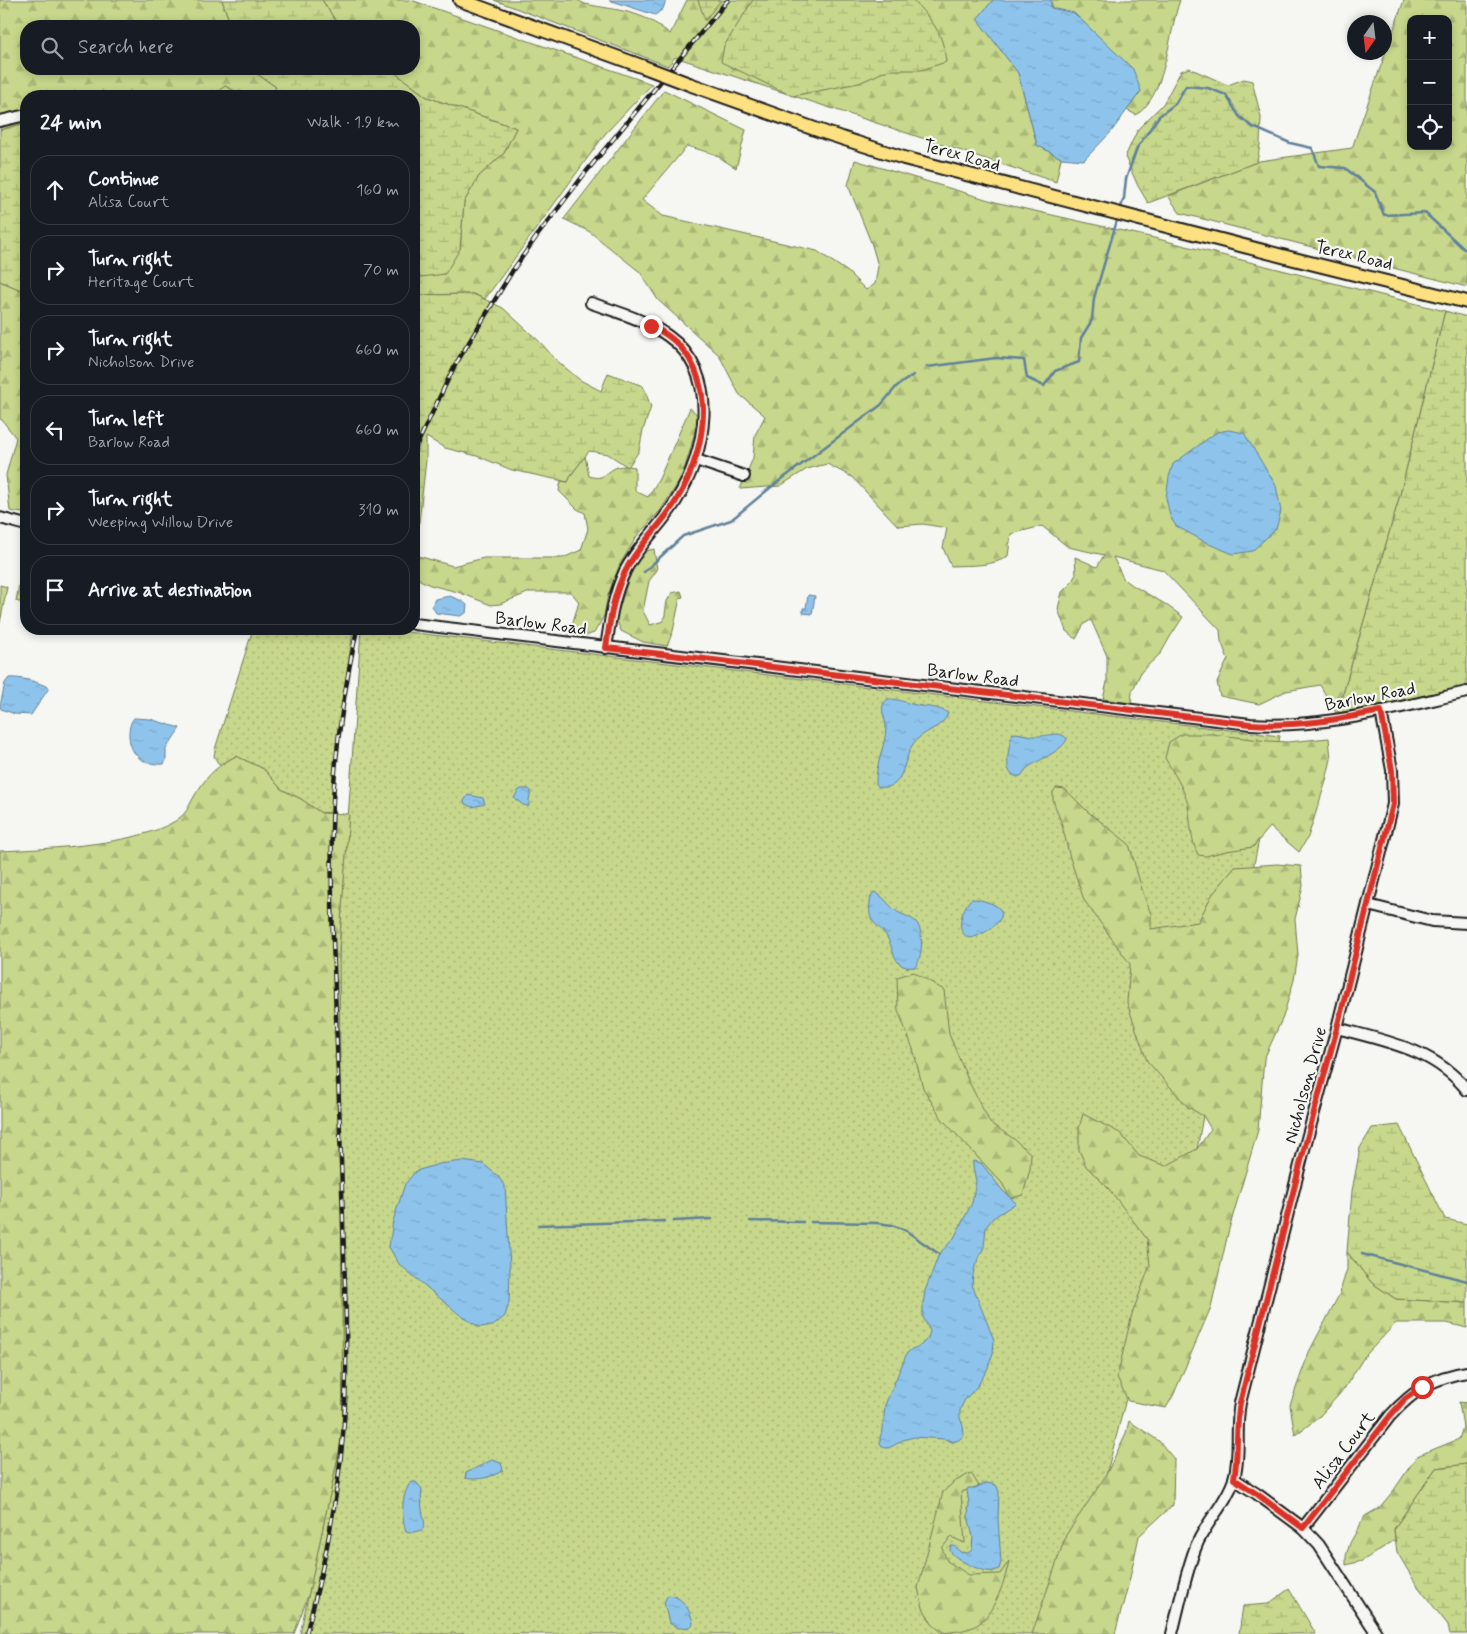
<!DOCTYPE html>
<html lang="en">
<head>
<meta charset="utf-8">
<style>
	body { margin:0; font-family:Mynerve,sans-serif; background:#20242c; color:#f1f3f6 }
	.controls { position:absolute; right:15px; top:15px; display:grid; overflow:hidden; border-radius:10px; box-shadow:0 2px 8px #0003 }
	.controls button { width:45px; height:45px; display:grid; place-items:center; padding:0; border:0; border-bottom:1px solid #363941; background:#171b24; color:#f1f3f6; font:25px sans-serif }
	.compass { position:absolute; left:1347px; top:15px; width:45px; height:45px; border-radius:50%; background:#171b24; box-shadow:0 2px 8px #0003; rotate:194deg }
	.stop { position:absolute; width:15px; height:15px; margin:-11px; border:4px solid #d93025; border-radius:50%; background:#fff }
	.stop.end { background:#d93025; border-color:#fff; box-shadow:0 1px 5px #0008 }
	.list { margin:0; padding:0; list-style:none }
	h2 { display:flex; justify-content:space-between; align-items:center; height:65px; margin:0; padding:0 20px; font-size:21px }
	h2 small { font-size:16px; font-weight:400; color:#9ea1a6 }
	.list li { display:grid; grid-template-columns:32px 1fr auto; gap:15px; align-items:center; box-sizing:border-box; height:70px; margin:0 10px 10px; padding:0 10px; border:1px solid #363941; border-radius:20px }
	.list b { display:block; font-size:19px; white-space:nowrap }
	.list p { margin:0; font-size:16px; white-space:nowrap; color:#9ea1a6 }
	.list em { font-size:16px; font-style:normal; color:#9ea1a6 }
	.icon { flex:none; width:28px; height:28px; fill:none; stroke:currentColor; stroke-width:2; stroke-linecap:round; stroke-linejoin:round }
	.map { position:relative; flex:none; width:1467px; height:1634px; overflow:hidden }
	.search { position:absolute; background:#171b24; box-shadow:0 2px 8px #0003; left:20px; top:20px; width:400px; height:55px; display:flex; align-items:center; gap:12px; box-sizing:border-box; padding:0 18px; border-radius:20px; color:#9ea1a6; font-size:19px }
	.panel { position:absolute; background:#171b24; box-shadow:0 2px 8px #0003; left:20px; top:90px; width:400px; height:545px; border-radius:20px }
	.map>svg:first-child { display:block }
	.green { fill:url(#green-dots); stroke:#727a54 }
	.forest { fill:url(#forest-firs); stroke:#727a54; fill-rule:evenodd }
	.wetland { fill:url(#wetland-marsh); stroke:#727a54 }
	.water { fill:url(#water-ripples); stroke:#608199 }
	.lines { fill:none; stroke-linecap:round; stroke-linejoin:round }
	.stream { stroke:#608199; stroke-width:2.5 }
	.minor-casing { stroke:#1c1c1c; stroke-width:14 }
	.major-casing { stroke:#1c1c1c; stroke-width:16 }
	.minor { stroke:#f6f6f2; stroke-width:10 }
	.major { stroke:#fde080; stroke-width:12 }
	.rail-casing { stroke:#1c1c1c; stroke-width:4.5 }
	.rail { stroke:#f6f6f2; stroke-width:2.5; stroke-dasharray:8; stroke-linecap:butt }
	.major-bridge-casing { stroke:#1c1c1c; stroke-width:16; stroke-linecap:butt }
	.major-bridge { stroke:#fde080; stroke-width:12 }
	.route { stroke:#d93025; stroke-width:6 }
	.labels { text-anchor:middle; stroke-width:4.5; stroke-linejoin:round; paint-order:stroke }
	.street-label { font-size:18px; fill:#1c1c1c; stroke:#f6f6f2 }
</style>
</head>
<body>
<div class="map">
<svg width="1467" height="1634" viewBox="0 0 1467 1634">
	<defs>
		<pattern id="green-dots" width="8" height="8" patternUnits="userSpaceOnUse" patternTransform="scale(1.25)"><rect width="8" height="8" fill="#c7d78b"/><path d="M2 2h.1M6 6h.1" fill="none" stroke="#aab877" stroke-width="1.8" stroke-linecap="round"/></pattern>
		<pattern id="forest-firs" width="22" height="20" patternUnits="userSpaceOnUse" patternTransform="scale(1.25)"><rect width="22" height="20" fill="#c7d78b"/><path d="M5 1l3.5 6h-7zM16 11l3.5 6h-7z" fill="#aab877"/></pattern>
		<pattern id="wetland-marsh" width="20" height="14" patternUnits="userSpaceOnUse" patternTransform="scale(1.25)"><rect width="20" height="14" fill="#c7d78b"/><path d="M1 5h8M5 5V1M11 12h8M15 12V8" fill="none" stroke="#aab877"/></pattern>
		<pattern id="water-ripples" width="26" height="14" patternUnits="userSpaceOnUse" patternTransform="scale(1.25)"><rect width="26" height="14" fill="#8ec4ec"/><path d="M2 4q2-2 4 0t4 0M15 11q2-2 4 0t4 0" fill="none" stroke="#7aa8ca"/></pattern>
	</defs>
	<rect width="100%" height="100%" fill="#f6f6f2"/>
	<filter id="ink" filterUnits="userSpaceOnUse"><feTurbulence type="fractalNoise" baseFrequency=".02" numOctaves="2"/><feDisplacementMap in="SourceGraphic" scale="10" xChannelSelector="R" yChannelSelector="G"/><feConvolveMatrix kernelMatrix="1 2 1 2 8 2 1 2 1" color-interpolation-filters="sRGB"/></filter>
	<g filter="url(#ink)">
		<g class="green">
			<polygon points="253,629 353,629 336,757 332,812 321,813 301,799 281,789 264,769 236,756 219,765 214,756 216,746"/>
			<polygon points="361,629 382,629 1280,736 1203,1116 1169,1307 1133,1372 1065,1634 300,1634 343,1433 340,1130 335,1010"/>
		</g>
		<g class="forest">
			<polygon points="0,0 222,0 231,26 26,26 26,69 253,69 256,73 276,87 271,96 246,96 225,87 211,96 26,96 26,123 0,130"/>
			<polygon points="322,0 411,0 652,84 605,134 485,299 473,294 414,295 414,269 421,277 460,249 464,202 479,176 504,153 516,128 427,97 390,69 414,69 414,26 339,26"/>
			<path d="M 494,0 L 577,0 L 585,4 C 619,11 642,10 670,34 L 687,0 L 993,0 L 978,19 L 1018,73 L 1037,145 L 1061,158 L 1056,182 L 675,57 L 668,66 Z"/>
			<path d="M 1051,0 L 1180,0 C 1168,33 1167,95 1136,115 L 1127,110 L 1141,91 L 1051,8 Z"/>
			<path d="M 1404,0 L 1467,0 L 1467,287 L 1180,213 L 1168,196 L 1259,161 L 1352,148 ZM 1411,19 L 1448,19 L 1448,146 L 1411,146 Z"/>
			<path d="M 664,90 L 746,130 L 736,168 L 714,154 L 687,146 L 642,200 L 663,216 L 817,251 L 848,272 L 866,290 L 875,284 L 878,266 L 872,245 L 848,185 L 855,160 L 999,203 L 1154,238 L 1445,311 L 1400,495 L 1337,715 L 1320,685 L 1286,691 L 1259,704 L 1220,696 L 1217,682 L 1228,659 L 1221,641 L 1220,630 L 1163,570 L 1113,557 L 1123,578 L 1127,582 L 1165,604 L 1183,617 L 1170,637 L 1161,653 L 1141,672 L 1132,692 L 1131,703 L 1103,699 L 1107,682 L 1107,656 L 1091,620 L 1084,624 L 1076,639 L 1066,631 L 1058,609 L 1062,592 L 1071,583 L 1076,574 L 1075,557 L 1097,567 L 1104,555 L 1068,547 L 1042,526 L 1011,534 L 1008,556 C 993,567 969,565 951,566 L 943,548 L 947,528 L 923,524 L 898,526 L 852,477 L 827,464 L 807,469 L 780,486 L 740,489 L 753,458 L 755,435 L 765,416 L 739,394 L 719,355 L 658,300 L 640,272 L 590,232 L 564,219 Z"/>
			<polygon points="0,281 26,292 26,510 22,513 10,511 6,475 16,438 2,420 0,419"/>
			<path d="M 690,408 L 699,416 L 690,451 L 681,479 L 660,511 L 637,536 L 620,564 L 608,595 L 604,616 L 594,633 L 576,639 L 568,638 L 579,602 L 571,592 L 530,592 L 500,604 L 491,605 L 458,592 L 430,585 L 414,577 L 414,568 L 418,556 L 453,566 L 484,558 L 563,558 L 581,550 L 588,529 L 585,513 L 577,509 L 559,491 L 561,481 L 568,482 L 571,475 L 585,456 L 589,476 C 603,481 605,473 615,468 C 622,465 628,466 635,467 L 635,491 L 648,497 L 659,479 Z"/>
			<polygon points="26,546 26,604 16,601"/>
			<polygon points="654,549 657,570 649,581 643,611 650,625 664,621 667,601 672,593 681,591 683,597 680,598 673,631 667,646 643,642 621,631 616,619 628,581 637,559 646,551"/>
			<polygon points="0,585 7,587 0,623"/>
			<path d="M 1182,734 L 1212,734 L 1268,741 L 1288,742 L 1329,738 L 1331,759 L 1326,781 L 1308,837 L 1299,852 L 1270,827 L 1253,847 L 1226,851 L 1206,856 L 1198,855 C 1190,838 1191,823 1188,805 C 1184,788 1173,772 1165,758 L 1169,742 Z"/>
			<path d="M 236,756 L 264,769 L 281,789 L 301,799 L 321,813 L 349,814 L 339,949 L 343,1433 L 309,1593 L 294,1634 L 0,1634 L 0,851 C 43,849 152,845 183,815 C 188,810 191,801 195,795 C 208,775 214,768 236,756 Z"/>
			<polygon points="1056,788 1065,789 1087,811 1129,844 1143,893 1151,914 1151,929 1198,922 1212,895 1235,867 1277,864 1301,866 1303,886 1295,919 1298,955 1294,980 1283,1017 1264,1059 1258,1130 1229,1229 1211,1307 1173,1396 1166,1408 1128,1401 1117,1377 1132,1314 1150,1265 1147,1239 1109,1189 1086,1166 1079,1150 1079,1128 1083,1114 1120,1133 1139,1156 1166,1166 1197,1149 1211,1129 1203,1116 1188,1107 1147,1061 1127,1003 1130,964 1084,900 1070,858 1062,825 1053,800 1053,792"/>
			<polygon points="914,972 944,990 949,1034 968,1080 990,1123 1014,1139 1031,1154 1030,1169 1023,1195 1010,1198 1002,1183 942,1119 923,1088 913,1049 898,1010 897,977"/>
			<polygon points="1347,1252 1372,1283 1396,1299 1467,1303 1467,1328 1447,1323 1396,1323 1364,1357 1344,1389 1318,1418 1295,1435 1290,1405 1309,1352 1339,1295 1347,1269"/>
			<polygon points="1459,1402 1467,1403 1467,1464 1436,1468 1394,1529 1395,1540 1362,1561 1346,1565 1346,1556 1350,1543 1365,1516 1379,1508 1394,1490 1417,1456 1459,1439 1463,1427"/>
			<polygon points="1129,1421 1159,1441 1174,1459 1173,1505 1139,1536 1130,1578 1115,1634 1032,1634 1066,1535 1105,1477 1126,1433"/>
			<path d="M 971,1473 L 979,1486 L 961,1492 L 965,1543 L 951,1537 L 942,1548 L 947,1561 L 969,1575 L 1000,1574 L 1009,1561 C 1005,1581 996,1608 981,1622 C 971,1631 955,1631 943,1633 L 932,1624 L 923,1608 L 918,1588 L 943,1492 L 954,1482 Z"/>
		</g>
		<g class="wetland">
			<polygon points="222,0 322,0 339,26 231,26"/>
			<polygon points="698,0 721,0 705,20"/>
			<path d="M 753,0 L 913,0 C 933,22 943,32 946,62 L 921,70 L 888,70 L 859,83 L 792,96 L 721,62 L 724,46 Z"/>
			<polygon points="1189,68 1228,85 1244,79 1252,81 1261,117 1260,145 1257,162 1148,203 1138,186 1125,157 1138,129 1163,104 1181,71"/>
			<polygon points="253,69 390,69 427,97 516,128 504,153 479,176 464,202 460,249 445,274 421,277 414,269 414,96 271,96 276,87 256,73"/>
			<polygon points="225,86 246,96 211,96"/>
			<polygon points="26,123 26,292 0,281 0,130"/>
			<polygon points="473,294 503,308 541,343 555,359 580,380 601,391 608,373 643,386 651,407 643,430 639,451 628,467 608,454 589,451 571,475 568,482 512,470 477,456 445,448 426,437 426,460 417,540 418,556 414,568 414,295"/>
			<polygon points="1445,311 1467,317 1467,686 1337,715 1400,495"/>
			<polygon points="1399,1125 1445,1219 1467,1224 1467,1303 1396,1299 1372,1283 1347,1252 1352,1191 1360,1148 1372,1128"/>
			<polygon points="1467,1464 1467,1634 1450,1634 1448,1625 1416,1584 1397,1552 1394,1529 1436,1468"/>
			<polygon points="1289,1589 1316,1634 1239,1634 1243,1606 1268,1604"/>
		</g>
		<g class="water">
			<polygon points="609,0 666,0 663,9 655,15"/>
			<polygon points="993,0 1051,0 1051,8 1074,13 1133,69 1141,91 1111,132 1084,160 1061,158 1037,145 1018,73 977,19"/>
			<polygon points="1229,430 1244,433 1276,486 1281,511 1276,529 1252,551 1233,554 1209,544 1176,526 1170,516 1166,498 1169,477 1173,464 1217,432"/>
			<polygon points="808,595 815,596 812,614 803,613 803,608 806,608"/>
			<polygon points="450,596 462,601 467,605 466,613 460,616 436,613 432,606 435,599"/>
			<path d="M 9,678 C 20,677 40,682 49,688 L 31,715 L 15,714 L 1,709 L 0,706 L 5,683 Z"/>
			<path d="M 888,699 C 900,699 905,703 916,705 C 927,707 939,707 948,713 C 944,728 921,731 913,744 C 902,761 905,791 879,787 L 876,784 C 875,764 886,745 886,728 C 886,717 877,707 888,699 Z"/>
			<path d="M 134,718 L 150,719 L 180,728 L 166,749 L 166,760 L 164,764 C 156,765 142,762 137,756 C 128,747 126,727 134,718 Z"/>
			<path d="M 1016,733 C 1024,734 1032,737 1040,736 C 1050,736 1060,730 1067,739 C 1064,749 1040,760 1030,766 L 1026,769 L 1021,776 C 1001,780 1009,749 1011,738 L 1012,734 Z"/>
			<polygon points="521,789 529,789 531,791 529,800 529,806 523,805 514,798 518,791"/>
			<polygon points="468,795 483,798 485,804 472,807 465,804 464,801"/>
			<path d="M 874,892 C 883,895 888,905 895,910 C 901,915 910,916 916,922 C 924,930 923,958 915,967 C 894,970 895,953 888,939 C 880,923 867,926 870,903 C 870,898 871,896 874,892 Z"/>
			<path d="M 971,899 C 977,899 982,900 987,902 C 1020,912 989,933 971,938 C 953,935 962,908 971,899 Z"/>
			<polygon points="462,1161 483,1164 498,1176 505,1187 510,1267 509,1303 505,1316 493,1326 479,1327 460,1315 399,1264 389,1247 393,1221 405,1184 416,1171 439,1164"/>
			<polygon points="973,1161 981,1163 1003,1191 1016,1203 993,1218 986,1227 984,1247 975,1266 973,1275 972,1285 994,1340 993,1353 987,1370 978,1385 964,1401 960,1410 960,1418 963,1426 964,1435 959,1440 953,1442 944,1439 914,1437 903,1440 891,1447 886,1448 882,1446 880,1443 880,1437 883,1429 885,1405 907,1353 912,1349 920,1346 928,1338 930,1331 923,1317 923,1304 925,1291 939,1254 954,1238 972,1203 976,1181 973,1167"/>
			<path d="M 492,1460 L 501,1463 L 503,1470 C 494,1477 476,1481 465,1478 L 466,1473 Z"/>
			<path d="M 411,1482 L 416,1482 L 422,1489 C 421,1496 421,1503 422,1510 C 423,1518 429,1529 418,1531 C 414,1533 410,1532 406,1531 C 401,1517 401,1494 411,1482 Z"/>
			<path d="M 987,1483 L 996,1485 L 999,1491 L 998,1519 L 1001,1562 L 999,1569 C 995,1571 991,1572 987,1571 C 978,1570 952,1558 950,1550 L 951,1546 L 955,1546 L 960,1552 L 968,1553 L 972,1550 L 973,1537 L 968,1516 L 969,1503 L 967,1491 L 968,1488 L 975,1488 Z"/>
			<path d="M 668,1595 C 682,1596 691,1610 693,1624 L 690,1627 L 679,1628 L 669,1623 L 664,1602 Z"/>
		</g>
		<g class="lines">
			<g class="stream">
				<polyline points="1120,210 1124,198 1126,179 1137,148 1159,116 1175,104 1186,86 1208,88 1226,95 1239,116 1251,126 1290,143 1312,148 1319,166 1345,168 1375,192 1384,215 1425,213 1464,249 1467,249"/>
				<polyline points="927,367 996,358 1024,360 1027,378 1044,386 1055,371 1079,362 1081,338 1092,320 1094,298 1118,217"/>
				<polyline points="644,572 683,536 731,520 770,488 881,405 897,386 913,375"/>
				<polyline points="674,1221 712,1219"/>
				<polyline points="750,1221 803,1222"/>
				<polyline points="811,1222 877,1223 892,1225 905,1230 939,1254"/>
				<polyline points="538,1225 665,1221"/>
				<polyline points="1362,1254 1467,1281"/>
			</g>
			<defs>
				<g id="minor">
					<polyline points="0,121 26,115"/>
					<path d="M 591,303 C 617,312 646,320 668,336 C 722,374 706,453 676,501 C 661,526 638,545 625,571 C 613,596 610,621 606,648"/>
					<polyline points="696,460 744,476"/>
					<polyline points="0,518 26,525"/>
					<path d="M 414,624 L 1250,724 C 1324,729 1395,708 1467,692"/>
					<polyline points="1368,905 1432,921 1467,923"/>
					<path d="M 1337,1028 C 1385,1041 1434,1049 1467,1090"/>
					<polyline points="1234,1479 1257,1494 1303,1528 1319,1545 1377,1634"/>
					<path d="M 1303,1528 L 1390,1416 C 1413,1391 1433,1377 1467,1372"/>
					<path d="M 1172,1634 C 1179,1606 1185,1576 1195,1549 C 1204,1523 1226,1505 1234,1479 C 1241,1454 1235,1428 1240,1403 L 1302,1157 L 1337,1028 L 1393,804 L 1392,770 L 1381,711"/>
				</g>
				<g id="major">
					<polyline points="460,0 644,67"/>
					<polyline points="689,84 826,133 904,158 1294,259 1467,302"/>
				</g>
			</defs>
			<use href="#minor" class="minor-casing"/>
			<use href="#major" class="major-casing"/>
			<use href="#minor" class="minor"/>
			<use href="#major" class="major"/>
			<defs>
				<g id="rail">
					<polyline points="414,451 454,367 513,270 537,236 586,172 728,0"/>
					<path d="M 306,1634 C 324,1569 337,1502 343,1435 C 349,1364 345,1292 343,1221 C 341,1143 337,1065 335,988 C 332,925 330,862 333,800 C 336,742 345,685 357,629"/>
				</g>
			</defs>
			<use href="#rail" class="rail-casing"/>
			<use href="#rail" class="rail"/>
			<defs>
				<polyline id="major-bridge" points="644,67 689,84"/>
			</defs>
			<use href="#major-bridge" class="major-bridge-casing"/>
			<use href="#major-bridge" class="major-bridge"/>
		</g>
	</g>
	<g class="lines" filter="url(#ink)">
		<path class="route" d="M 651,326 C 722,358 710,446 676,501 C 662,525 640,543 627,568 C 613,593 610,620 606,648 L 671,655 L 1250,724 C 1296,727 1335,720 1381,711 L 1392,770 L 1393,804 L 1337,1028 L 1302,1157 L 1240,1403 C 1235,1428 1239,1453 1234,1479 L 1257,1494 L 1303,1528 L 1390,1416 L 1405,1399 L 1422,1387"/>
	</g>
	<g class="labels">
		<g class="street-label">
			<text transform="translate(962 155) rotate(15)" y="6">Terex Road</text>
			<text transform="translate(1354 255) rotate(13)" y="6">Terex Road</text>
			<text transform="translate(541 623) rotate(7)" y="6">Barlow Road</text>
			<text transform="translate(973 675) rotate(7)" y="6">Barlow Road</text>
			<text transform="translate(1370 696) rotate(-11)" y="6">Barlow Road</text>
			<text transform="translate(1305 1085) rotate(-75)" y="6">Nicholson Drive</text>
			<text transform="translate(1343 1450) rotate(-53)" y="6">Alisa Court</text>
		</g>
	</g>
</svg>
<div class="controls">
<button>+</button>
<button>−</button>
<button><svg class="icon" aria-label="locate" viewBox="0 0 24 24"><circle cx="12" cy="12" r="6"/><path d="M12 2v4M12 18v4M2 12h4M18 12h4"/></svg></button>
</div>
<svg class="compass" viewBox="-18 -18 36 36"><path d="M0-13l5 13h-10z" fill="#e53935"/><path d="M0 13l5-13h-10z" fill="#9ea1a6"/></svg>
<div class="stop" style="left:1422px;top:1387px"></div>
<div class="stop end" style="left:651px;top:326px"></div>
<div class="search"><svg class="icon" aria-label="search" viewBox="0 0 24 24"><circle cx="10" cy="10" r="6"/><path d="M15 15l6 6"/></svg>Search here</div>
<section class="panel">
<h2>24 min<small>Walk · 1.9 km</small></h2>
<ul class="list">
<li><svg class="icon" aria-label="ahead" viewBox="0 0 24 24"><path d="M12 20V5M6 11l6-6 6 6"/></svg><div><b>Continue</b><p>Alisa Court</p></div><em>160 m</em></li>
<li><svg class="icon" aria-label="right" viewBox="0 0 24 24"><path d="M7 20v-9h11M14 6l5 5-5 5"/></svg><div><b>Turn right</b><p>Heritage Court</p></div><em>70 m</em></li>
<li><svg class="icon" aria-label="right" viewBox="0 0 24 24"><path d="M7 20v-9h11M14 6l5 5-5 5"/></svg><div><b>Turn right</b><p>Nicholson Drive</p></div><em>660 m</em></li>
<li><svg class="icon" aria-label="left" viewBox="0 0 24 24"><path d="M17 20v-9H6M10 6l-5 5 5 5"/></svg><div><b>Turn left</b><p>Barlow Road</p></div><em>660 m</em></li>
<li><svg class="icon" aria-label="right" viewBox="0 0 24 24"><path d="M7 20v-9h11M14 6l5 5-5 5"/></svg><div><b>Turn right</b><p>Weeping Willow Drive</p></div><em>310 m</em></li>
<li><svg class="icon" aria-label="arrive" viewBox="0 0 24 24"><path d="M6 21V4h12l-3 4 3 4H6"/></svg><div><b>Arrive at destination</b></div></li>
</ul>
</section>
</div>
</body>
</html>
